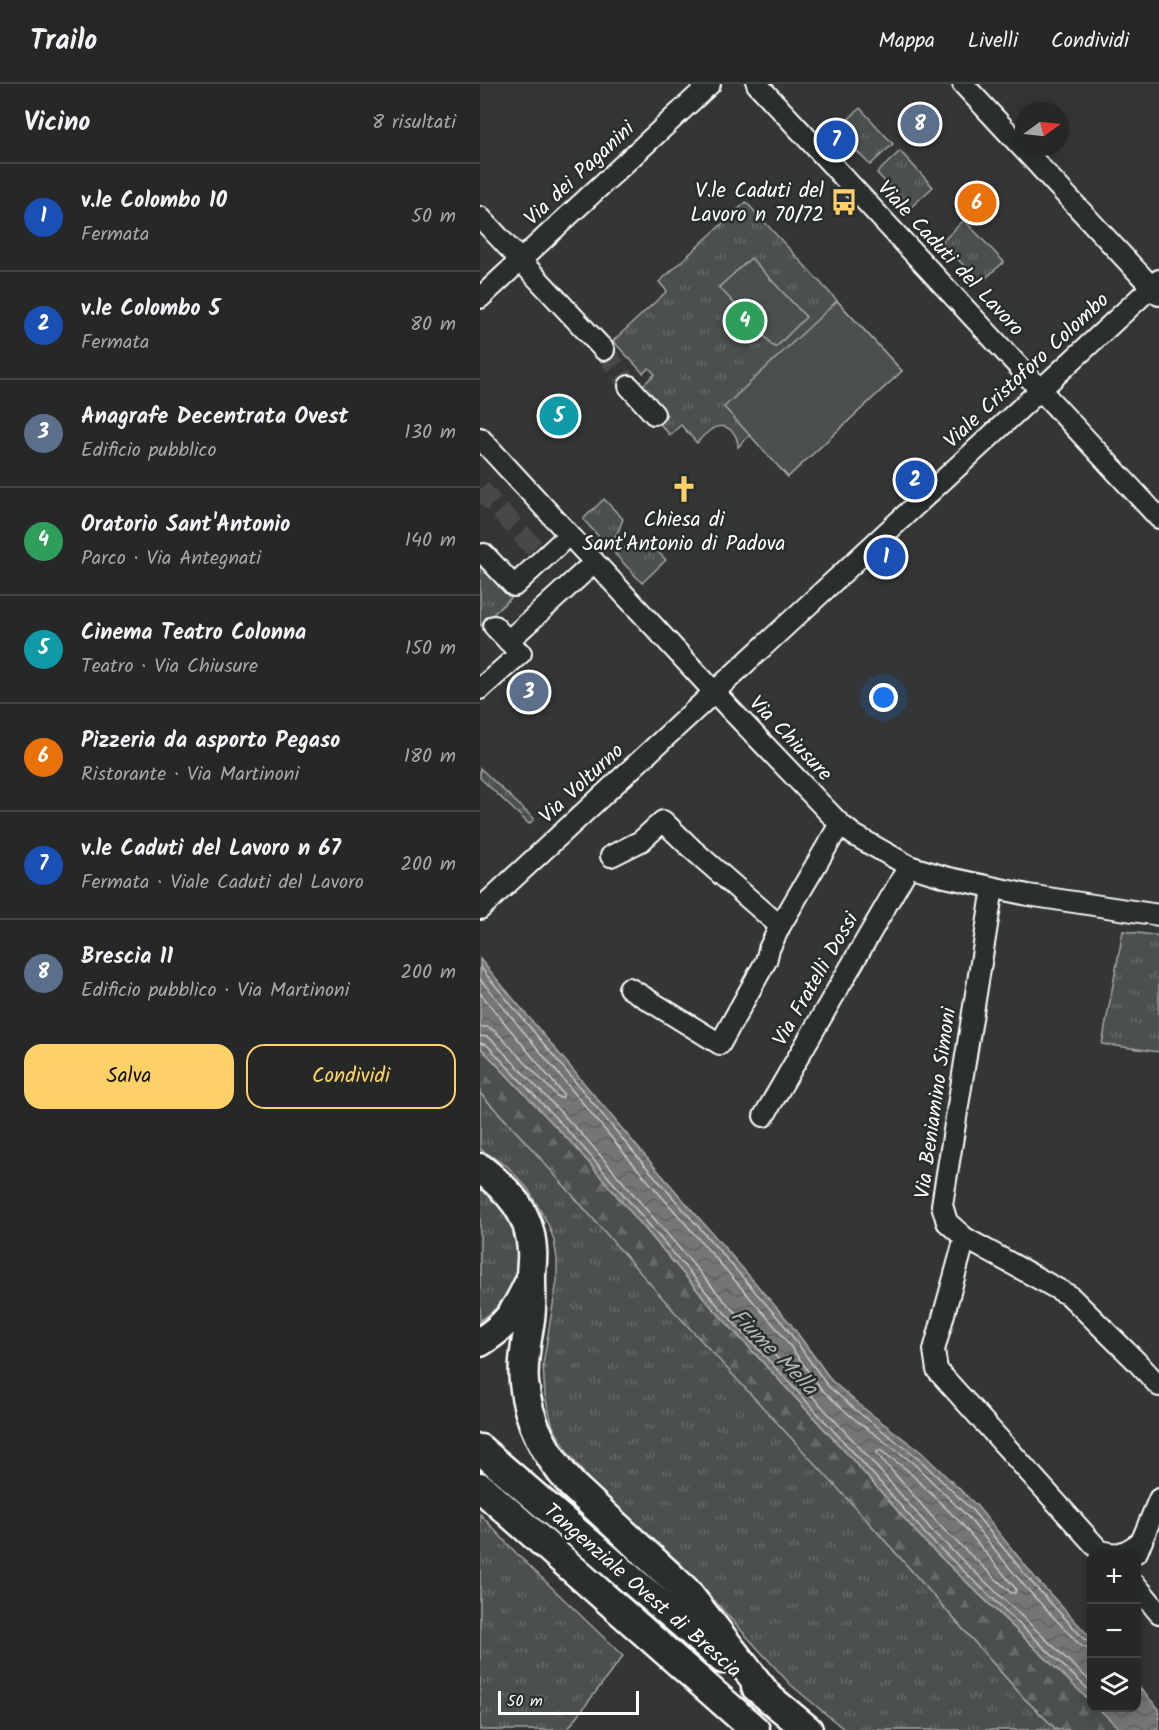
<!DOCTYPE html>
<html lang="it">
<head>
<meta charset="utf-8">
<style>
	body { margin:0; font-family:Kalam,sans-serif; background:#2e3030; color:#f1f3f6 }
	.controls { position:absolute; right:18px; bottom:18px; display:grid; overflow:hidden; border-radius:12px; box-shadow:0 3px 15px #0003 }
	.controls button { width:54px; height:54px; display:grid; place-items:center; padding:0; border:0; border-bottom:2px solid #424445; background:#262828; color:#f1f3f6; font:30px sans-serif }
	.compass { position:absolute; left:535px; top:18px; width:54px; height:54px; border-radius:50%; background:#262828; box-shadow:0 3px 15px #0003; rotate:75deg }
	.scale { position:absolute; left:18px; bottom:15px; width:141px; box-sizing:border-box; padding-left:6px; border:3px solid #fff; border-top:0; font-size:16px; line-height:21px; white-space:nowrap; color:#fff; -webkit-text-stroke:4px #2a2d2e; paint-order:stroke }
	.you { position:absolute; left:404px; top:614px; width:21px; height:21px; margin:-15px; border:4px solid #fff; border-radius:50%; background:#1a73e8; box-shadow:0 0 0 9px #1a73e833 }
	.badge { display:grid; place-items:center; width:39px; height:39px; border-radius:50%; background:#ffd166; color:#fff; font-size:20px; font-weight:700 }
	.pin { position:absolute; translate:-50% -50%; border:3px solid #fff; box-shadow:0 2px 6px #0006 }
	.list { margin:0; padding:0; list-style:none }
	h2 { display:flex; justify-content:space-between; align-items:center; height:78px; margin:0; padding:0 24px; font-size:26px }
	h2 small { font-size:20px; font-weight:400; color:#a4a6a8 }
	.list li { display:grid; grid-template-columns:39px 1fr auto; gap:18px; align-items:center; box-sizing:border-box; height:108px; padding:0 24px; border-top:2px solid #424445 }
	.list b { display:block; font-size:22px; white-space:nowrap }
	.list p { margin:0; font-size:20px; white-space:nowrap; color:#a4a6a8 }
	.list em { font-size:20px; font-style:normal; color:#a4a6a8 }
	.actions { display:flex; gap:12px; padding:18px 24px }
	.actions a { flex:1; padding:14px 0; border:2px solid #ffd166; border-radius:18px; text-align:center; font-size:21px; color:#ffd166 }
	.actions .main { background:#ffd166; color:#111 }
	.icon { flex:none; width:33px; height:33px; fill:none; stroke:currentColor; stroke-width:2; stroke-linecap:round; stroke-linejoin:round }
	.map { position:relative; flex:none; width:679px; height:1646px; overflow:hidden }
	header { display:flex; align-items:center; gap:36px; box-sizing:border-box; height:84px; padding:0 30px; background:#262828; border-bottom:2px solid #424445 }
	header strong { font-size:28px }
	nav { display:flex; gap:33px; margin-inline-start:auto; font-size:21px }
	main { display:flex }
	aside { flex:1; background:#262828 }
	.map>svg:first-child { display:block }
	.grass { fill:url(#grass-tufts); stroke:#a6a7a8; stroke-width:1.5 }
	.forest { fill:url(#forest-firs); stroke:#a6a7a8; stroke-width:1.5 }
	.pitch { fill:#4c4f50; stroke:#a6a7a8; stroke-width:1.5 }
	.water { fill:url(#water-waves); stroke:#abacad; stroke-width:1.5 }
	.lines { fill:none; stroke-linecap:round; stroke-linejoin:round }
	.shore { stroke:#c7c8c8; stroke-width:1.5 }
	.minor-tunnel { stroke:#47494a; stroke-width:20; stroke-dasharray:20 10; stroke-linecap:butt }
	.minor-casing { stroke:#fff; stroke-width:24 }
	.highway-casing { stroke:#fff; stroke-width:33 }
	.minor { stroke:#2a2d2e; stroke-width:20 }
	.highway { stroke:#2a2d2e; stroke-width:28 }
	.labels { text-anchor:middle; stroke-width:5; stroke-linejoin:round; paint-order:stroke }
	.street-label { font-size:21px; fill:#fff; stroke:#2a2d2e }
	.poi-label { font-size:21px; fill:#fff; stroke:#2a2d2e; text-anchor:end }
	.water-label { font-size:22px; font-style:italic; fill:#b2b3b4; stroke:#2a2d2e }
</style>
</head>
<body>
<header>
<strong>Trailo</strong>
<nav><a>Mappa</a><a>Livelli</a><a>Condividi</a></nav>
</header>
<main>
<aside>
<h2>Vicino<small>8 risultati</small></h2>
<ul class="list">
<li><span class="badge" style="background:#1a4fb4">1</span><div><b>v.le Colombo 10</b><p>Fermata</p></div><em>50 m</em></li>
<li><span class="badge" style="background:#1a4fb4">2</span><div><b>v.le Colombo 5</b><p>Fermata</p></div><em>80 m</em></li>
<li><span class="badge" style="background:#5c6f8a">3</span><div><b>Anagrafe Decentrata Ovest</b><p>Edificio pubblico</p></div><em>130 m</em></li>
<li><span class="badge" style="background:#2e9e5b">4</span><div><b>Oratorio Sant'Antonio</b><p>Parco · Via Antegnati</p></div><em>140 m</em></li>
<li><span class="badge" style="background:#0f9aa8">5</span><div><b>Cinema Teatro Colonna</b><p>Teatro · Via Chiusure</p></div><em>150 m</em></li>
<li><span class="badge" style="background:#e8710a">6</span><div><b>Pizzeria da asporto Pegaso</b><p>Ristorante · Via Martinoni</p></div><em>180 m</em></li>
<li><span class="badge" style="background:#1a4fb4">7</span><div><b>v.le Caduti del Lavoro n 67</b><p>Fermata · Viale Caduti del Lavoro</p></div><em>200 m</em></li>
<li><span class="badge" style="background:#5c6f8a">8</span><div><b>Brescia 11</b><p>Edificio pubblico · Via Martinoni</p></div><em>200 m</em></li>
</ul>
<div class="actions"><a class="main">Salva</a><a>Condividi</a></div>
</aside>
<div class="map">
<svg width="679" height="1646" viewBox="0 0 679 1646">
	<defs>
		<pattern id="grass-tufts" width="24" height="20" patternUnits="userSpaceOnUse" patternTransform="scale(1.5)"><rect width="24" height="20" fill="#4c4f50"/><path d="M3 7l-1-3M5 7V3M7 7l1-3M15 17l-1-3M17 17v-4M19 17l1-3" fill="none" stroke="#67696a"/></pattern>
		<pattern id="forest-firs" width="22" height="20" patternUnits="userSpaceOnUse" patternTransform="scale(1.5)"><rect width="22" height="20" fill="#4c4f50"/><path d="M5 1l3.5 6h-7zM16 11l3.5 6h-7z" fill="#67696a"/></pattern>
		<pattern id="water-waves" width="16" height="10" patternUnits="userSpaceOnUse" patternTransform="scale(1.5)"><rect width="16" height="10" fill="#737576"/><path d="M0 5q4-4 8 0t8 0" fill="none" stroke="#606061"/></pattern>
	</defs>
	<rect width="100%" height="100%" fill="#333536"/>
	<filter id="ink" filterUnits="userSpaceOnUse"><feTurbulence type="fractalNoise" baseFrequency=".0167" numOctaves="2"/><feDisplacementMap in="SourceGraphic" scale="12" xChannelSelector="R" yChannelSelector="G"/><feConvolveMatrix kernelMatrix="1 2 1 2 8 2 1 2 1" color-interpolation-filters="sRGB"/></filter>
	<g filter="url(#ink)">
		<g class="grass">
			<polygon points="380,24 413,60 390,81 357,46"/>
			<polygon points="420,67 453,103 430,124 397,89"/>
			<path d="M 266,118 L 422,287 L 308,393 L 270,351 L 258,363 C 258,349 246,337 232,345 C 226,349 221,354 217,359 L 201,341 L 190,351 L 179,339 L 187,331 L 161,303 L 175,290 L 169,284 L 163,289 L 133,257 L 187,207 L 179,198 Z"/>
			<polygon points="484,136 524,178 500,199 462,158"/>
			<polygon points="124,415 143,435 138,448 128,463 103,435"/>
			<polygon points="163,457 168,457 186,476 162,499 135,470 149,461"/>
			<polygon points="2,480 33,512 0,542 0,482"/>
			<polygon points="0,684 54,735 49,740 0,694"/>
			<polygon points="643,847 679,852 679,968 622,960"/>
			<polygon points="0,1009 45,1057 385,1434 543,1613 577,1646 365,1646 311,1601 199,1478 120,1410 89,1370 73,1343 65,1312 63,1280 77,1197 77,1175 74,1156 68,1140 48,1105 27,1082 0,1065"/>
			<path d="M 0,1104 C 49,1139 52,1203 0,1237 Z"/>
			<polygon points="0,1430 37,1470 143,1572 87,1646 0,1646"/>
		</g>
		<polygon class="forest" points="0,963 98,1066 230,1221 371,1374 446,1459 611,1618 612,1624 618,1624 641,1646 577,1646 543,1613 385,1434 193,1226 45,1057 0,1009"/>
		<g class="pitch">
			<polygon points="271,174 326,233 296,263 291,261 289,257 239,203"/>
			<polygon points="357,217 422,287 308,393 244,323"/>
		</g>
		<g class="water">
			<polygon points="0,875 160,1066 310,1239 352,1297 382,1323 441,1368 497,1422 557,1496 611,1554 611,1618 446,1459 371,1374 230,1221 98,1066 0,963"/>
			<polygon points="657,1601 679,1625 679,1646 641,1646 618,1624 656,1624"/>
		</g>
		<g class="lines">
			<g class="shore">
				<polyline points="0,883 155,1070 305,1242 347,1301 378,1328 437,1373 492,1426 553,1500 605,1556 612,1558"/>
				<polyline points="0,895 149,1075 299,1247 342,1306 373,1334 432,1378 487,1432 547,1505 599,1560 605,1564 612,1565"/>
				<polyline points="0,909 83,1010 83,1013 79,1014 16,948 8,943 0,943"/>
				<polyline points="0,952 7,953 12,956 108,1057 240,1212 381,1365 455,1450 612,1599"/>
				<polyline points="0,959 7,961 102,1062 234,1217 375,1370 450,1455 612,1609"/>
				<polygon points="400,1366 426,1385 480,1438 536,1505 535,1509 531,1509 462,1444 398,1371 397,1368"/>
			</g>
			<g class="minor-tunnel">
				<polyline points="124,266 149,302"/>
				<polyline points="0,405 61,471"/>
			</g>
			<defs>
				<g id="minor">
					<polyline points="277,0 679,434"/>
					<polyline points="483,0 679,211"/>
					<polyline points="0,133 124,266"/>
					<polyline points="0,214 230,0"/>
					<polyline points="149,302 174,330"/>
					<polyline points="0,354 250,625 360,740 374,751 429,782 465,793 548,811 679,831"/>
					<polyline points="4,470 34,502 80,459"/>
					<polyline points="14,542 36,565"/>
					<polyline points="28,557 105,487"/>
					<polyline points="0,605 41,569"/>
					<polyline points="131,772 161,757 183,737 212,765 300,842"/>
					<polyline points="513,804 462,1121 467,1138 485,1154 590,1212 656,1277 679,1302"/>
					<polyline points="0,825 679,196"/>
					<polyline points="149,904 240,960 286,877 289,865 300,842 360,740"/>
					<polyline points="284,1032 429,782"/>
					<path d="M 485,1154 L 454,1266 L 457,1286 L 619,1466 C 639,1473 645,1469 662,1457"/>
					<polyline points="657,1468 679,1415"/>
					<polyline points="656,1501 679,1529"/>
				</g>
				<g id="highway">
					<path d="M 0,1084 C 29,1107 50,1128 52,1166 C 53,1175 51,1184 51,1194 C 51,1208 52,1221 50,1235 C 47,1256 42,1278 44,1299 C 48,1339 66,1371 92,1401 L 205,1506 L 290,1615"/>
					<path d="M 0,1258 C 26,1242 35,1229 48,1201"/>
					<polyline points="0,1365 243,1575"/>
					<polyline points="0,1403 275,1646"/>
					<polyline points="276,1603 328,1646"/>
				</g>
			</defs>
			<use href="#minor" class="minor-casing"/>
			<use href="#highway" class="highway-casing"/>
			<use href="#minor" class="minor"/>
			<use href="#highway" class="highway"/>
		</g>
	</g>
	<defs>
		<symbol id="bus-bare" viewBox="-9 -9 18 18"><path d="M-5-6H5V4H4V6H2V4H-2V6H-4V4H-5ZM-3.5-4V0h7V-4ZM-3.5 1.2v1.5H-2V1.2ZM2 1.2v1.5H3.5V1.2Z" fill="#ffd166" stroke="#2a2d2e" stroke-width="2.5" paint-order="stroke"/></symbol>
		<symbol id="church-bare" viewBox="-9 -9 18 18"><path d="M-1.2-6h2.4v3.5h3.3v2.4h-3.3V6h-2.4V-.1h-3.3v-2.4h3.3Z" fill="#ffd166" stroke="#2a2d2e" stroke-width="2.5" paint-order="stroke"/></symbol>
	</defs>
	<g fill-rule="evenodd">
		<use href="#bus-bare" x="345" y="99" width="38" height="38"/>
		<use href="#church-bare" x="185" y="386" width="38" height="38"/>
	</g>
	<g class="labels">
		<g class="street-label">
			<text transform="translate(99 89) rotate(-43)" y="7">Via dei Paganini</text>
			<text transform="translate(471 174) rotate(47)" y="7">Viale Caduti del Lavoro</text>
			<text transform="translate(546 286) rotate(-43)" y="7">Viale Cristoforo Colombo</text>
			<text transform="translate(311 654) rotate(46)" y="7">Via Chiusure</text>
			<text transform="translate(101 699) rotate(-43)" y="7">Via Volturno</text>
			<text transform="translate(335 895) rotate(-60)" y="7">Via Fratelli Dossi</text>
			<text transform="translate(455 1019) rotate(-82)" y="7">Via Beniamino Simoni</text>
			<text transform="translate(163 1506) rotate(41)" y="7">Tangenziale Ovest di Brescia</text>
		</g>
		<g class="poi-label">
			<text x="344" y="113">V.le Caduti del<tspan x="344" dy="24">Lavoro n 70/72</tspan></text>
			<text x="204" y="442" text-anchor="middle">Chiesa di<tspan x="204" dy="24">Sant'Antonio di Padova</tspan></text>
		</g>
		<g class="water-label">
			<text transform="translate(295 1267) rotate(45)" y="8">Fiume Mella</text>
		</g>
	</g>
</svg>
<div class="controls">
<button>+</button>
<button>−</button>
<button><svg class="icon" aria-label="layers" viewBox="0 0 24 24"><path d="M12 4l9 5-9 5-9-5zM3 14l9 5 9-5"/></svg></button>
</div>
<svg class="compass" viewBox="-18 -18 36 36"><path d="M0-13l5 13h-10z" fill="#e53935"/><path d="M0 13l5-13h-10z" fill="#a4a6a8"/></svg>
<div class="scale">50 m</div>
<div class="you"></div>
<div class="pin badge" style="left:406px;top:473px;background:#1a4fb4">1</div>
<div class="pin badge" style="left:435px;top:396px;background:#1a4fb4">2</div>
<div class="pin badge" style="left:49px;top:608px;background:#5c6f8a">3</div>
<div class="pin badge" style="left:265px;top:237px;background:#2e9e5b">4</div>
<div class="pin badge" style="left:79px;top:332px;background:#0f9aa8">5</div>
<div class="pin badge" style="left:497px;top:119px;background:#e8710a">6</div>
<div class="pin badge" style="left:356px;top:56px;background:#1a4fb4">7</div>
<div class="pin badge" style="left:440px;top:40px;background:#5c6f8a">8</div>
</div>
</main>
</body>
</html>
